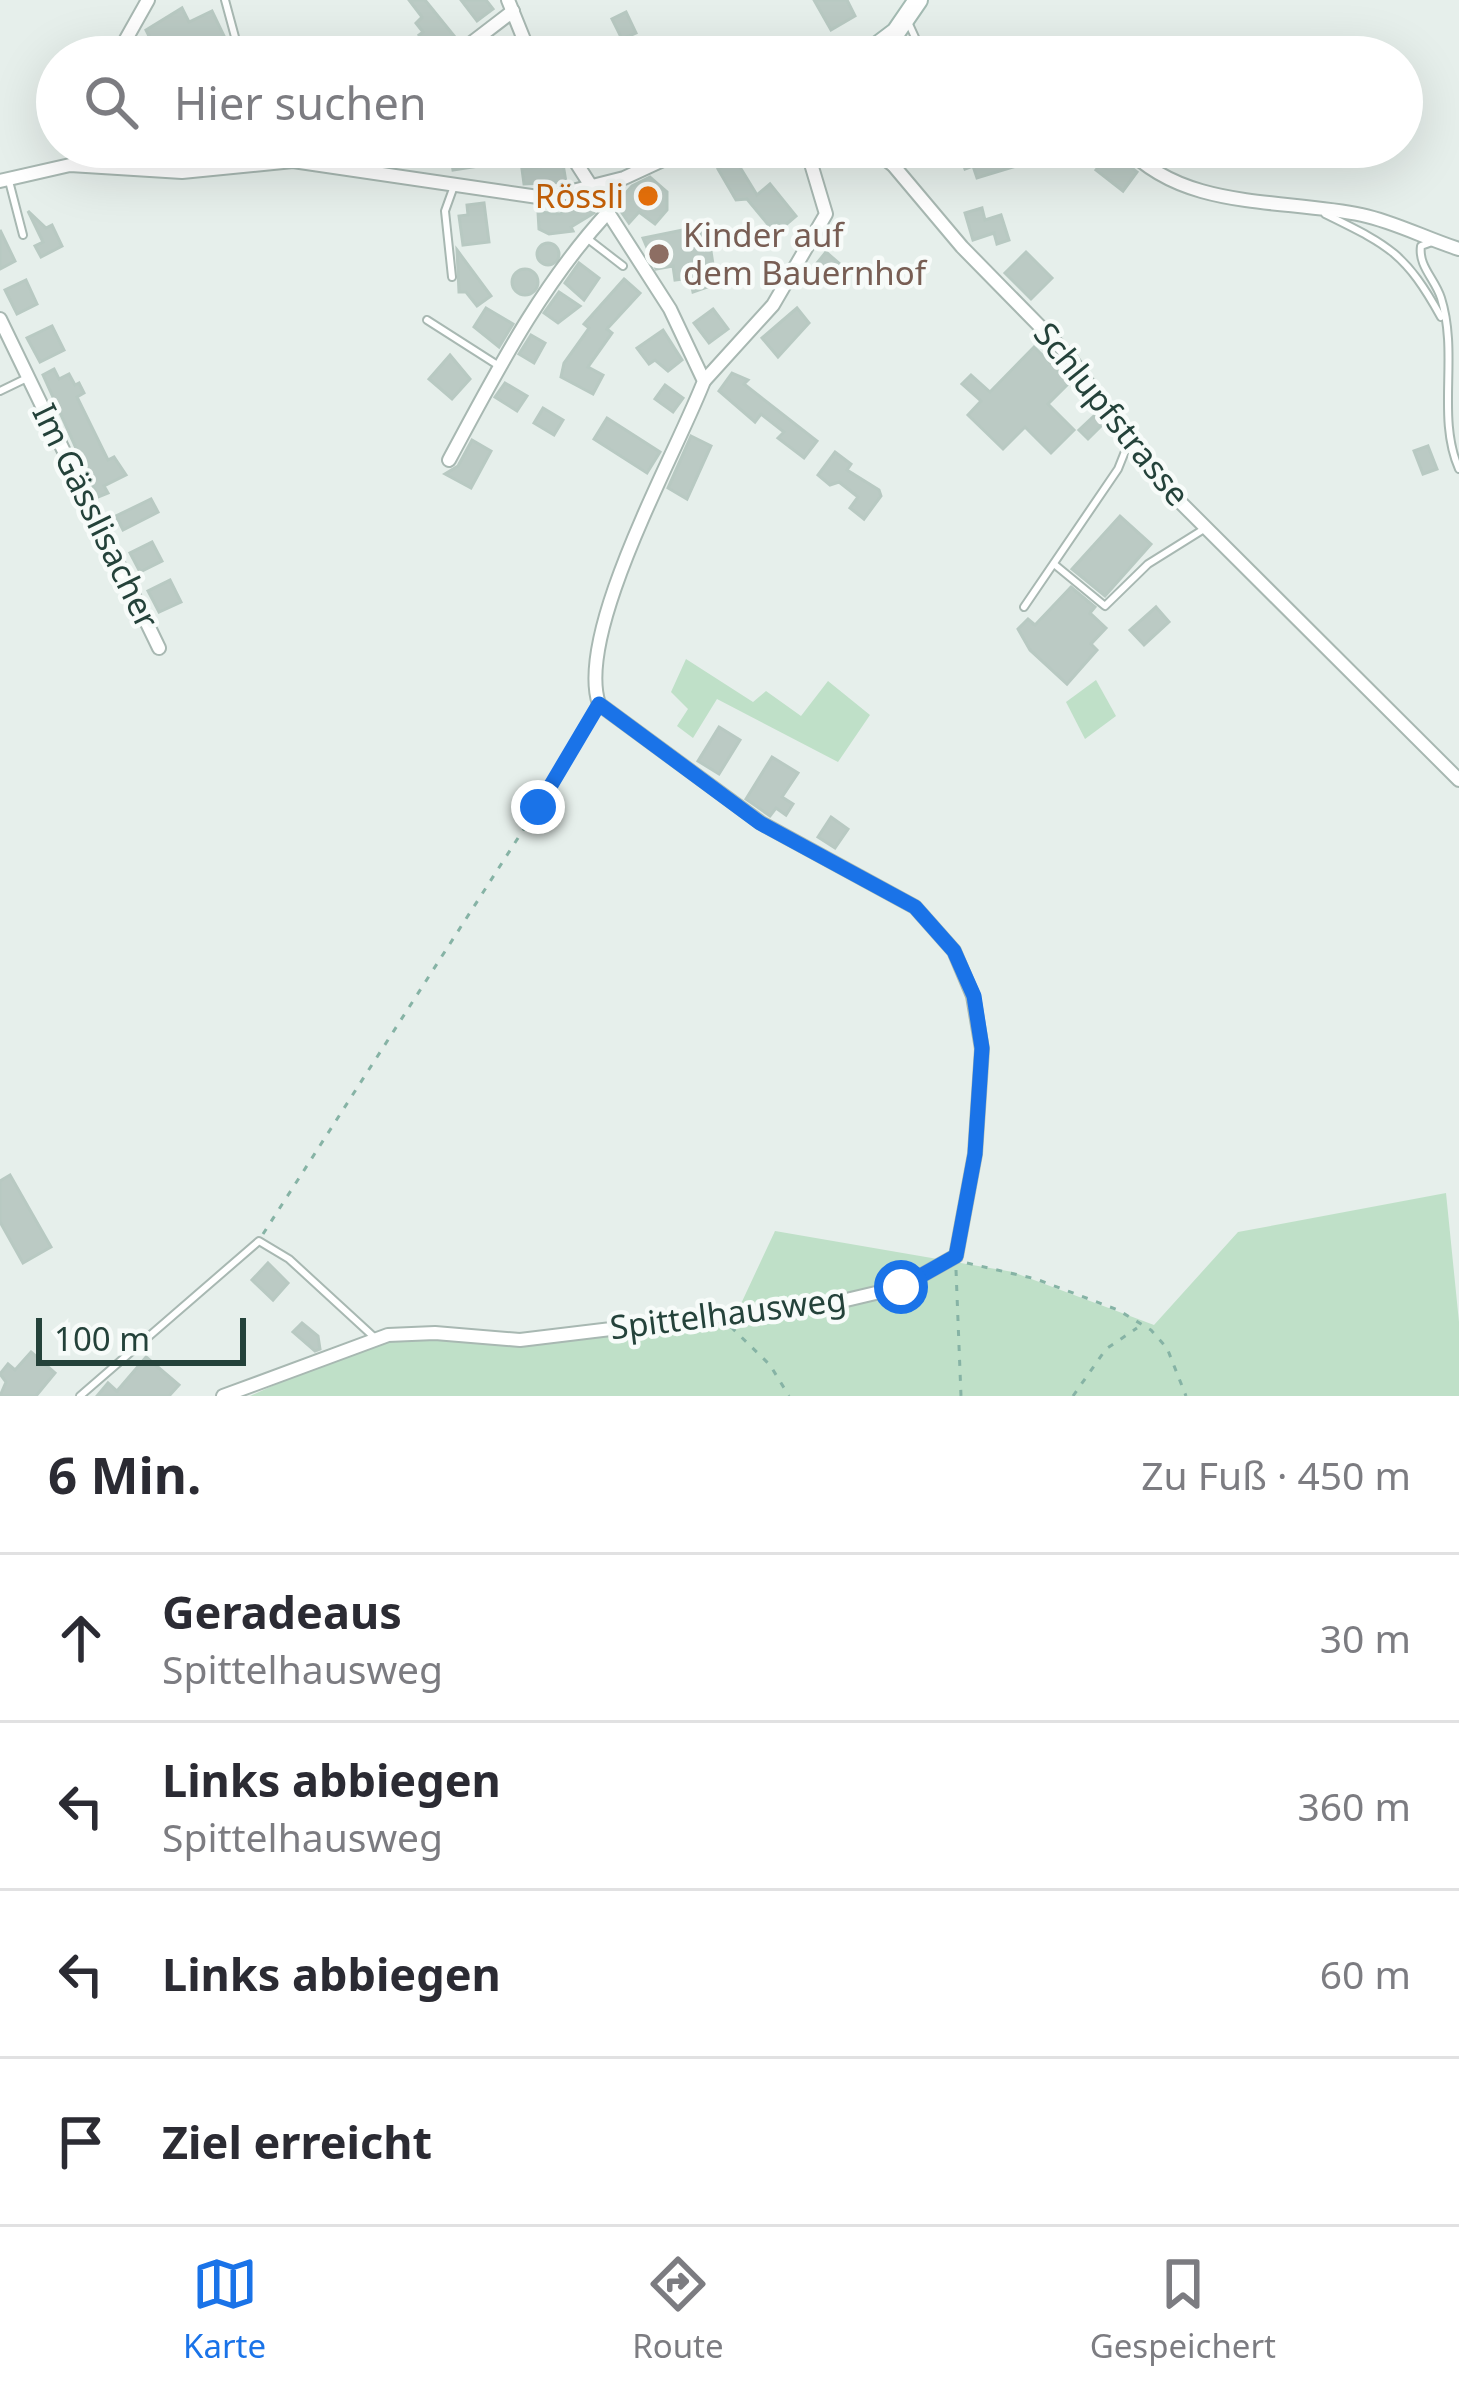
<!DOCTYPE html>
<html lang="de">
<head>
<meta charset="utf-8">
<style>
	body { margin:0; font-family:"Noto Sans",sans-serif; background:#f7f7f7; color:#2b2b33 }
	.scale { position:absolute; left:36px; bottom:30px; width:210px; box-sizing:border-box; padding-left:12px; border:6px solid #24423a; border-top:0; font-size:33px; line-height:42px; white-space:nowrap; color:#24423a; -webkit-text-stroke:9px #f7fbf9; paint-order:stroke }
	.stop { position:absolute; width:36px; height:36px; margin:-27px; border:9px solid #1a73e8; border-radius:50%; background:#fff }
	.stop.end { background:#1a73e8; border-color:#fff; box-shadow:0 3px 12px #0008 }
	.list { margin:0; padding:0; list-style:none }
	h2 { display:flex; justify-content:space-between; align-items:center; height:156px; margin:0; padding:0 48px; font-size:51px }
	h2 small { font-size:39px; font-weight:400; color:#7c7c81 }
	.list li { display:grid; grid-template-columns:78px 1fr auto; gap:36px; align-items:center; box-sizing:border-box; height:168px; padding:0 48px; border-top:3px solid #e1e1e2 }
	.list b { display:block; font-size:45px; white-space:nowrap }
	.list p { margin:0; font-size:39px; white-space:nowrap; color:#7c7c81 }
	.list em { font-size:39px; font-style:normal; color:#7c7c81 }
	.icon { flex:none; width:66px; height:66px; fill:none; stroke:currentColor; stroke-width:2; stroke-linecap:round; stroke-linejoin:round }
	.map { position:relative; flex:none; width:1459px; height:1396px; overflow:hidden }
	.search { position:absolute; background:#fff; box-shadow:0 12px 48px #0002; left:36px; right:36px; top:36px; height:132px; display:flex; align-items:center; gap:30px; box-sizing:border-box; padding:0 42px; border-radius:66px; color:#7c7c81; font-size:45px }
	.sheet { height:828px; background:#fff }
	nav { display:flex; justify-content:space-around; align-items:center; box-sizing:border-box; height:168px; border-top:3px solid #e1e1e2; background:#fff; font-size:33px; color:#7c7c81 }
	nav a { display:grid; justify-items:center; gap:6px }
	nav .on { color:#1a73e8 }
	.map>svg:first-child { display:block }
	.green { fill:#bfe0c8 }
	.building { fill:#bbcac4; stroke:#b8c9c2; stroke-width:3 }
	.lines { fill:none; stroke-linecap:round; stroke-linejoin:round }
	.lane-casing { stroke:#a8b8b2; stroke-width:10 }
	.street-casing { stroke:#a8b8b2; stroke-width:16 }
	.secondary-casing { stroke:#a4bbb3; stroke-width:22 }
	.path { stroke:#86b3a5; stroke-width:3; stroke-dasharray:6 9; stroke-linecap:butt }
	.lane { stroke:#fff; stroke-width:6 }
	.street { stroke:#fff; stroke-width:12 }
	.secondary { stroke:#fff; stroke-width:18 }
	.route { stroke:#1a73e8; stroke-width:15 }
	.food-dot { fill:#e8710a; stroke:#f7fbf9; stroke-width:4.5 }
	.education-dot { fill:#8d6e63; stroke:#f7fbf9; stroke-width:4.5 }
	.labels { text-anchor:middle; stroke-width:9; stroke-linejoin:round; paint-order:stroke }
	.food-label { font-size:33px; fill:#c56008; stroke:#f7fbf9; text-anchor:end }
	.education-label { font-size:33px; fill:#785e54; stroke:#f7fbf9; text-anchor:start }
	.street-label { font-size:33px; fill:#24423a; stroke:#f7fbf9 }
</style>
</head>
<body>
<div class="map">
<svg width="1459" height="1396" viewBox="0 0 1459 1396">
	<rect width="100%" height="100%" fill="#e6efeb"/>
	<g class="green">
		<polygon points="686,659 753,702 766,691 801,716 828,681 870,715 838,762 717,699 693,738 677,726 688,709 671,692"/>
		<polygon points="1096,680 1116,716 1085,739 1066,702"/>
		<polygon points="1446,1193 1459,1322 1459,1396 250,1396 374,1340 424,1336 514,1346 732,1323 775,1231 1013,1272 1154,1325 1238,1232"/>
	</g>
	<g class="building">
		<polygon points="409,0 425,0 455,37 434,54 419,35 423,32 416,23 422,17"/>
		<polygon points="461,0 486,0 493,9 477,21"/>
		<polygon points="814,0 847,0 855,16 831,30"/>
		<polygon points="182,8 189,22 212,11 226,40 192,57 146,57 141,47 152,42 146,30"/>
		<polygon points="626,12 636,33 622,39 612,19"/>
		<polygon points="969,147 1007,147 1013,167 977,178 973,166 965,169 961,158 972,155"/>
		<polygon points="1041,147 1079,147 1074,166 1038,157"/>
		<polygon points="1178,147 1217,147 1217,164 1179,166"/>
		<polygon points="477,148 479,166 453,170 450,152"/>
		<polygon points="1111,151 1137,172 1123,191 1096,170"/>
		<polygon points="735,159 757,195 770,184 796,216 782,228 777,222 770,227 747,199 736,200 718,169"/>
		<polygon points="563,164 566,182 524,184 522,169"/>
		<polygon points="650,177 667,192 667,210 655,224 639,212 629,223 616,204 632,186"/>
		<polygon points="586,200 594,213 571,227 573,231 549,234 539,229 538,212 560,214"/>
		<polygon points="484,203 489,242 463,245 459,216 468,215 467,205"/>
		<polygon points="982,208 985,220 1001,215 1009,240 997,244 994,233 973,240 965,213"/>
		<polygon points="28,211 46,228 52,225 62,246 41,257 35,246 43,242"/>
		<polygon points="707,225 716,284 693,292 690,278 675,280 673,266 656,269 643,238"/>
		<polygon points="0,230 15,261 0,269"/>
		<circle cx="548" cy="254" r="11"/>
		<polygon points="457,250 491,296 477,306 466,292 459,292"/>
		<polygon points="826,252 849,272 836,287 813,268"/>
		<polygon points="1026,252 1052,278 1031,299 1005,273"/>
		<polygon points="579,263 599,278 584,300 565,283"/>
		<circle cx="525" cy="282" r="13"/>
		<polygon points="624,279 640,293 607,329 612,333 588,367 603,375 593,394 561,377 564,363 589,328 584,324"/>
		<polygon points="26,280 37,304 17,314 5,290"/>
		<polygon points="559,292 580,306 558,323 544,313"/>
		<polygon points="486,308 513,324 499,347 474,327"/>
		<polygon points="797,308 809,323 778,357 762,338"/>
		<polygon points="713,309 728,329 709,343 694,323"/>
		<polygon points="52,326 64,350 40,362 27,338"/>
		<polygon points="663,330 682,360 668,371 655,360 649,364 637,348"/>
		<polygon points="531,335 545,343 534,363 519,354"/>
		<polygon points="1034,347 1070,382 1048,404 1074,430 1051,453 1025,427 1003,449 968,415 981,401 962,384 971,375 990,392"/>
		<polygon points="450,355 470,379 452,399 429,379"/>
		<polygon points="54,369 59,379 69,374 75,385 79,383 84,393 77,397 108,460 114,457 126,475 104,486 108,493 98,497 43,375"/>
		<polygon points="732,373 748,380 744,384 817,441 804,458 778,438 784,432 761,414 755,422 719,391"/>
		<polygon points="505,383 527,396 517,411 495,397"/>
		<polygon points="665,385 683,398 673,412 655,399"/>
		<polygon points="543,408 563,420 554,435 534,423"/>
		<polygon points="1096,414 1103,424 1088,439 1079,430"/>
		<polygon points="607,418 660,452 647,473 594,439"/>
		<polygon points="691,436 711,446 687,499 668,488"/>
		<polygon points="472,440 491,451 471,488 445,474 458,466"/>
		<polygon points="1428,446 1437,469 1423,474 1414,451"/>
		<polygon points="835,452 851,464 847,470 879,490 881,496 864,519 850,508 858,497 839,482 830,485 818,475"/>
		<polygon points="151,499 158,512 123,530 116,516"/>
		<polygon points="1120,516 1151,544 1105,596 1072,569"/>
		<polygon points="152,542 162,561 140,572 130,553"/>
		<polygon points="170,580 181,602 159,612 148,591"/>
		<polygon points="1071,587 1095,607 1090,613 1106,628 1091,644 1097,650 1067,684 1030,650 1018,629 1028,619 1035,625"/>
		<polygon points="1156,607 1169,622 1144,645 1130,630"/>
		<polygon points="719,727 740,740 719,774 698,761"/>
		<polygon points="772,757 798,773 782,797 793,804 786,815 776,808 770,816 746,799"/>
		<polygon points="831,817 848,829 835,848 818,837"/>
		<polygon points="10,1175 51,1247 23,1263 0,1222 0,1181"/>
		<polygon points="268,1263 288,1283 273,1300 252,1280"/>
		<polygon points="302,1323 318,1336 320,1349 315,1351 293,1332"/>
		<polygon points="31,1352 55,1373 36,1396 0,1396 6,1382 0,1374 8,1364 15,1370"/>
		<polygon points="146,1357 179,1385 169,1396 97,1396 108,1383 117,1391"/>
	</g>
	<g class="lines">
		<defs>
			<g id="lane">
				<polyline points="225,0 238,48 229,57"/>
				<polyline points="908,22 924,57"/>
				<polyline points="9,181 23,235"/>
				<path d="M 1325,214 C 1388,245 1405,252 1441,317"/>
				<polyline points="588,239 623,266"/>
				<path d="M 1432,242 L 1421,246 C 1418,266 1435,279 1441,298 C 1459,355 1436,417 1459,469"/>
				<polyline points="452,277 445,211 454,186"/>
				<polyline points="427,320 499,366"/>
				<polyline points="0,391 29,377"/>
				<polyline points="1054,564 1105,606 1148,564 1204,529"/>
				<polyline points="1024,607 1118,469 1128,444"/>
				<polyline points="80,1396 259,1241 289,1259 375,1338"/>
			</g>
			<g id="street">
				<polyline points="508,0 531,57"/>
				<polyline points="116,57 148,0"/>
				<polyline points="453,57 513,11"/>
				<polyline points="869,147 893,165 962,247 1069,356 1148,470 1459,780"/>
				<path d="M 1126,147 C 1185,211 1282,198 1362,215 C 1395,222 1427,239 1459,249"/>
				<polyline points="893,165 924,147"/>
				<polyline points="0,181 70,165 182,172 293,161 545,198 624,178 691,147"/>
				<polyline points="0,319 159,648"/>
				<polyline points="704,381 773,305 826,214 806,147"/>
				<path d="M 449,460 C 497,371 540,286 609,211"/>
				<path d="M 223,1396 L 388,1335 L 435,1333 L 520,1340 L 842,1301 L 901,1287 L 956,1256 L 975,1154 L 982,1049 L 973,996 L 954,951 L 915,907 L 761,823 L 599,704 C 575,632 676,454 704,381 L 670,309 L 566,147"/>
			</g>
			<polyline id="secondary" points="863,57 896,32 918,0"/>
		</defs>
		<use href="#lane" class="lane-casing"/>
		<use href="#street" class="street-casing"/>
		<use href="#secondary" class="secondary-casing"/>
		<g class="path">
			<polyline points="263,1234 538,807 590,714"/>
			<polyline points="967,1263 1036,1279 1118,1310 1151,1330 1167,1348 1186,1396"/>
			<polyline points="956,1270 961,1396"/>
			<polyline points="731,1327 770,1365 789,1396"/>
			<polyline points="1073,1396 1106,1349 1137,1328"/>
		</g>
		<use href="#lane" class="lane"/>
		<use href="#street" class="street"/>
		<use href="#secondary" class="secondary"/>
	</g>
	<g class="lines">
		<polyline class="route" points="538,807 599,704 760,823 915,907 954,951 974,996 982,1048 975,1154 956,1256 901,1287"/>
	</g>
	<circle class="food-dot" cx="648" cy="196" r="12"/>
	<circle class="education-dot" cx="659" cy="254" r="12"/>
	<g class="labels">
		<g class="food-label">
			<text x="624" y="208">Rössli</text>
		</g>
		<g class="education-label">
			<text x="683" y="247">Kinder auf<tspan x="683" dy="38">dem Bauernhof</tspan></text>
		</g>
		<g class="street-label">
			<text transform="translate(1112 414) rotate(51)" y="12">Schlupfstrasse</text>
			<text transform="translate(96 516) rotate(64)" y="12">Im Gässlisacher</text>
			<text transform="translate(728 1313) rotate(-7)" y="12">Spittelhausweg</text>
		</g>
	</g>
</svg>
<div class="scale">100 m</div>
<div class="stop" style="left:901px;top:1287px"></div>
<div class="stop end" style="left:538px;top:807px"></div>
<div class="search"><svg class="icon" aria-label="search" viewBox="0 0 24 24"><circle cx="10" cy="10" r="6"/><path d="M15 15l6 6"/></svg>Hier suchen</div>
</div>
<section class="sheet">
<h2>6 Min.<small>Zu Fuß · 450 m</small></h2>
<ul class="list">
<li><svg class="icon" aria-label="ahead" viewBox="0 0 24 24"><path d="M12 20V5M6 11l6-6 6 6"/></svg><div><b>Geradeaus</b><p>Spittelhausweg</p></div><em>30 m</em></li>
<li><svg class="icon" aria-label="left" viewBox="0 0 24 24"><path d="M17 20v-9H6M10 6l-5 5 5 5"/></svg><div><b>Links abbiegen</b><p>Spittelhausweg</p></div><em>360 m</em></li>
<li><svg class="icon" aria-label="left" viewBox="0 0 24 24"><path d="M17 20v-9H6M10 6l-5 5 5 5"/></svg><div><b>Links abbiegen</b></div><em>60 m</em></li>
<li><svg class="icon" aria-label="arrive" viewBox="0 0 24 24"><path d="M6 21V4h12l-3 4 3 4H6"/></svg><div><b>Ziel erreicht</b></div></li>
</ul>
</section>
<nav>
<a class="on"><svg class="icon" aria-label="map" viewBox="0 0 24 24"><path d="M3 6l6-2 6 2 6-2v14l-6 2-6-2-6 2zM9 4v14M15 6v14"/></svg>Karte</a>
<a><svg class="icon" aria-label="directions" viewBox="0 0 24 24"><path d="M12 3l9 9-9 9-9-9zM9 14v-3h6M13 9l2 2-2 2"/></svg>Route</a>
<a><svg class="icon" aria-label="saved" viewBox="0 0 24 24"><path d="M7 4h10v16l-5-4-5 4z"/></svg>Gespeichert</a>
</nav>
</body>
</html>
